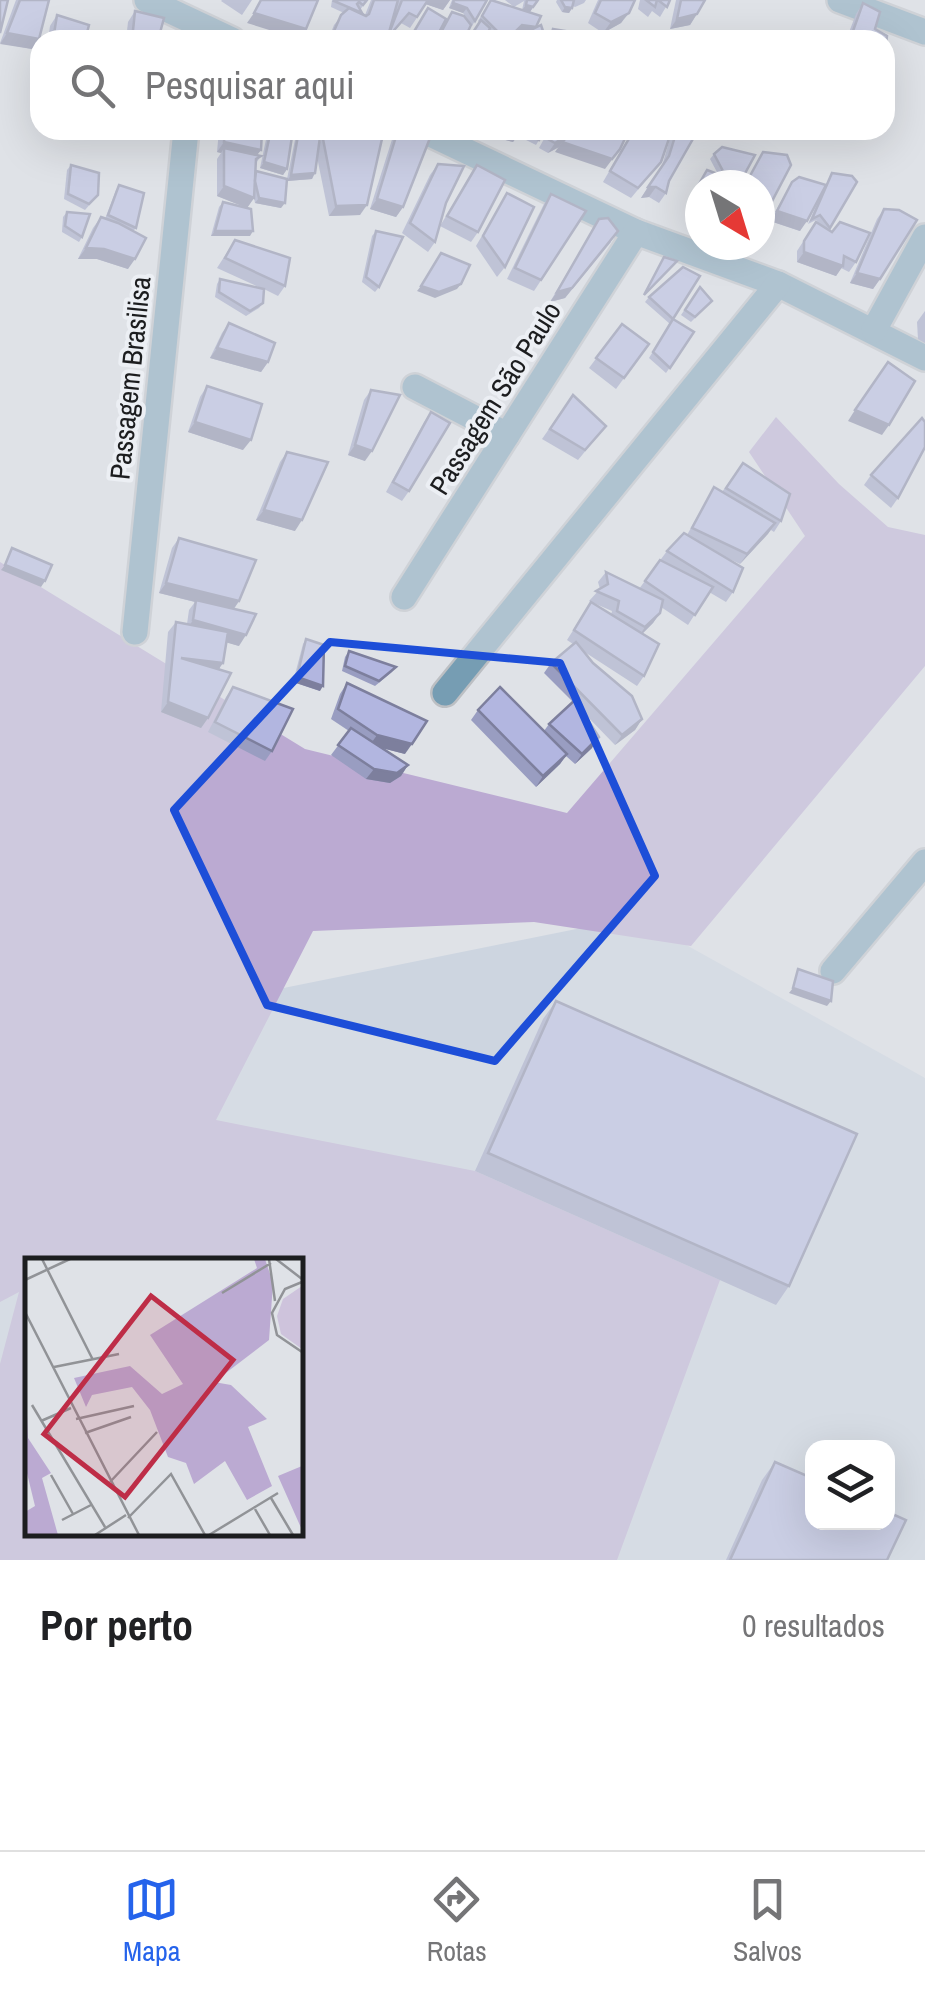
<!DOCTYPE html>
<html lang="pt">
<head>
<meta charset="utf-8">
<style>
	body { margin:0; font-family:"Archivo Narrow",sans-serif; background:#f2f2f2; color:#202124 }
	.controls { position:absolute; right:30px; bottom:30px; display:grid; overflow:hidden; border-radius:20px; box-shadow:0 10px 40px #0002 }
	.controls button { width:90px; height:90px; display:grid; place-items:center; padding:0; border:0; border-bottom:2px solid #e0e0e0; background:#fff; color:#202124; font:50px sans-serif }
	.compass { position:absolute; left:685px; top:170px; width:90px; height:90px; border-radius:50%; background:#fff; box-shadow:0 10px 40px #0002; rotate:142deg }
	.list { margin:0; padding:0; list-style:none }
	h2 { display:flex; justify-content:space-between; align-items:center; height:130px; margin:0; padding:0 40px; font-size:42px }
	h2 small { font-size:32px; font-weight:400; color:#757577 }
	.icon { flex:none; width:55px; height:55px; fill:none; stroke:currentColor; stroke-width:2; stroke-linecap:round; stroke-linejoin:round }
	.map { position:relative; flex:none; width:925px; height:1560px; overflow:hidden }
	.search { position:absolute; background:#fff; box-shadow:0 10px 40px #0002; left:30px; right:30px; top:30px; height:110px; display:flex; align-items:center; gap:25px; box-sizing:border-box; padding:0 35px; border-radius:30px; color:#757577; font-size:38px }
	.sheet { height:290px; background:#fff }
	nav { display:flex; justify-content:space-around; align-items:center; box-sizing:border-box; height:140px; border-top:2px solid #e0e0e0; background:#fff; font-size:28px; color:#757577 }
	nav a { display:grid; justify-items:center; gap:5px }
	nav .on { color:#2563eb }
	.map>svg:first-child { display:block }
	.built { fill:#cdd5e0; fill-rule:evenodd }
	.forest { fill:#bbaad2; fill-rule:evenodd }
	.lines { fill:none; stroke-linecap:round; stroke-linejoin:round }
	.minor-casing { stroke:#bcbfc3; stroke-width:30 }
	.minor { stroke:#769db3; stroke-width:25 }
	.wall { fill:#999dc1; fill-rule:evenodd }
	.shaded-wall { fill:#7d7f9d }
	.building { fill:#b2b6e0; stroke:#7d7f9d; stroke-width:2.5 }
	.marked { fill:none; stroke:#1d4ed8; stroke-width:8; stroke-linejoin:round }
	.labels { text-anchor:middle; stroke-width:8; stroke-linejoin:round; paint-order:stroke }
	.street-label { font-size:28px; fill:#1c1d1f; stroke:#eceff4 }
	.inset-road { fill:none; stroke:#919397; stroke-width:2.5 }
	.view { fill:#be2d47; fill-opacity:0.15; stroke:#be2d47; stroke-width:5 }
	.inset-edge { fill:none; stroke:#1c1d1f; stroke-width:5 }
</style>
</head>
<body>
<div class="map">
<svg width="925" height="1560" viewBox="0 0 925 1560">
	<rect width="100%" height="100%" fill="#dfe2e7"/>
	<path class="built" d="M 636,917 L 925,1078 L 925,1560 L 0,1560 L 0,1045 ZM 28,1260 L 300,1260 L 300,1532 L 28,1532 ZM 812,1448 L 888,1448 L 888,1522 L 812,1522 Z"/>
	<path class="forest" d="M 776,417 L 839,484 L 888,527 L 925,535 L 925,666 L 691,946 L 534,922 L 313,931 L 216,1120 L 475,1171 L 720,1280 L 617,1560 L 0,1560 L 0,1364 L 19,1292 L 0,1302 L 0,562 L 305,749 L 567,813 L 805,536 L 749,452 ZM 28,1260 L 300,1260 L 300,1532 L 28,1532 Z"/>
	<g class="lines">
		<defs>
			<g id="minor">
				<polyline points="147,0 232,40"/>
				<polyline points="840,0 925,32"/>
				<polyline points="422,130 636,232 778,284 925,358"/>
				<polyline points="874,330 925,237"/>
				<polyline points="415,387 507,435"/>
				<polyline points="404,597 636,232"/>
				<polyline points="135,632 186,130"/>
				<polyline points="445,693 778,284"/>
				<polyline points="833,971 925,862"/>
			</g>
		</defs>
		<use href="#minor" class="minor-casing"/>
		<use href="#minor" class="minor"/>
	</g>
	<g class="wall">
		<polygon points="16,0 49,0 39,39 32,49 0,43"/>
		<polygon points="222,0 252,0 242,15 221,1"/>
		<polygon points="332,0 367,0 360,10 362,13 365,15 371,0 450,0 443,10 426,4 410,28 401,23 390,37 392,40 328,40 334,25 344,13 331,7"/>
		<polygon points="452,0 487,0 472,26 463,13 449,8"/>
		<path d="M 491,0 L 514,7 L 505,0 L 538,0 L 530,12 L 528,32 L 518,31 L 508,40 L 497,40 L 478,21 ZM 524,1 L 522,10 L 514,7 Z"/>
		<polygon points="557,0 586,0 584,3 575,7 573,6 569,13 562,12 556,2"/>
		<polygon points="598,0 635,0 621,23 603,33 588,23"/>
		<polygon points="640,0 670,0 660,17 652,11 648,17 638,9"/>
		<polygon points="676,0 705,0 690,25 670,29"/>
		<polygon points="863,3 875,29 885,40 846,40 856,14"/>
		<polygon points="135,11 158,40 126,40 128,22"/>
		<polygon points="57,15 85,40 48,40 50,26"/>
		<polygon points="219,130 262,130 261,150 257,155 261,156 256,163 256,171 287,179 297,130 321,130 319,144 326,130 384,130 360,215 329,216 317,157 312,179 287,181 281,208 255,203 254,198 247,208 217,196 217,159 221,153 217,152"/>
		<polygon points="268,130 293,130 287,169 283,175 260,168"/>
		<polygon points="395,130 414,130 403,207 396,217 370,209"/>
		<polygon points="482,130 496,130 492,135"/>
		<polygon points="499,130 522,130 513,142 502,139 497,135"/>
		<polygon points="527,130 545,130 536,145 522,138"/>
		<polygon points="549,130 570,130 559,147 548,153 539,148"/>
		<polygon points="633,130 672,130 661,162 631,198 603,182"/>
		<polygon points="675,130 698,130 669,181 666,193 659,203 649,197 641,198 662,166 671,135"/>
		<polygon points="714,154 743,177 739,182 700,185 700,200 691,196 707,170 718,174 710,159"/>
		<polygon points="438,164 446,203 435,242 428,252 402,233 430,175"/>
		<polygon points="71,165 98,195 85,210 64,199 67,170"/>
		<polygon points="477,165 478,232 471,242 440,226"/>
		<polygon points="832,173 857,182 829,230 856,262 849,272 841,268 836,276 797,262 797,251 816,222 819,224 816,220 808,224 823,190 800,231 770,221 792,182 826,185"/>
		<polygon points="119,185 136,228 133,231 128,269 97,259 78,259 93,228 101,217 105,219 116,190"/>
		<polygon points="507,193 505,267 497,277 476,246"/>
		<polygon points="551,194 586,211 534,291 507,279 544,204"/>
		<polygon points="223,202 250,236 211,236 219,207"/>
		<polygon points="884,209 880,279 873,289 850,283 877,219"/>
		<polygon points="67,212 82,237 79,242 62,232 63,217"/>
		<polygon points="599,219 611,242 565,298 550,302"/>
		<polygon points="376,231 379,287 375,292 362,282 372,236"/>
		<polygon points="235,240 285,286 278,296 264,289 263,303 259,308 246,316 215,297 217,284 220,279 263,289 217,268"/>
		<polygon points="700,287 712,301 691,322 681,315"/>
		<polygon points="649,297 673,319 694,332 666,373 649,358 670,324 645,302"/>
		<polygon points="925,311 925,343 918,339 917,322"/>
		<polygon points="229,323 268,362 261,372 210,358 222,333"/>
		<polygon points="622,324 649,344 616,389 589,368"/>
		<polygon points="207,386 243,450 188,432 200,397"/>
		<polygon points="371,390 365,461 348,455 364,400"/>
		<polygon points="573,395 606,426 578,460 542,439"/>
		<polygon points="431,412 409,491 402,501 386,492 424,422"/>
		<polygon points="287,452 295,531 256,520 280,462"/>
		<polygon points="743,463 781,521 774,532 771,530 740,564 723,556 733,592 726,602 709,592 688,625 661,607 660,613 653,623 642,634 644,676 637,686 583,651 642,719 635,730 615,745 584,713 592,748 575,764 566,756 560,764 536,787 471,720 478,710 544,731 549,724 573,702 544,673 551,663 573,644 567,640 591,602 611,615 612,611 589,601 600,589 598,582 606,572 639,589 667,551 687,535 714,487 722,492"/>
		<polygon points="871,475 898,498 891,508 864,485"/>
		<polygon points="179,538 239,601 234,609 239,646 226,642 208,718 201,728 161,712 168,632 176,622 187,624 189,610 195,602 159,593 172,548"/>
		<polygon points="306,639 320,691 293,682 303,644"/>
		<polygon points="349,651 396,667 392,672 375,686 342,671 345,657"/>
		<polygon points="347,683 405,754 382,748 408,765 401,776 390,783 366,779 331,755 349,731 331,719 340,694"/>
		<polygon points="233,687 272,751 265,761 208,732 226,697"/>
		<polygon points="556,1001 789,1286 776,1305 475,1171 543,1019"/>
		<polygon points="775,1462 887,1560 726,1560 762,1480"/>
	</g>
	<g class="shaded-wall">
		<polygon points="428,0 450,0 443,10 425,4"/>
		<polygon points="453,3 467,8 463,13 449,8"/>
		<polygon points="526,5 533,7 530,12 522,10"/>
		<polygon points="565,7 572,8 569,13 562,12"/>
		<polygon points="254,13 306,29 298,39 247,23"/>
		<polygon points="629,13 621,23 603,33 611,22"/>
		<polygon points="697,14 690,25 670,29 677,19"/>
		<polygon points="522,25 536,27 533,32 518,31 508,40 498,40 502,36"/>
		<polygon points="7,33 39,39 32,49 0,44"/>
		<polygon points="508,130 520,132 513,142 502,139"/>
		<polygon points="566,136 559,147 548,153 555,143"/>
		<polygon points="224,142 261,150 253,160 224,148 221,153 217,152"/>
		<polygon points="562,142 620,149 605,169 555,152"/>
		<polygon points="264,162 287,169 283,175 260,168"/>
		<polygon points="723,171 743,177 739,182 719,176"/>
		<polygon points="315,173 312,179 287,181 291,175"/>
		<polygon points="224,186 254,198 247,208 217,196"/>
		<polygon points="648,187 656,187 649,197 641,198"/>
		<polygon points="259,198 285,203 281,208 255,203"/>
		<polygon points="377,199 403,207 396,217 370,209"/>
		<polygon points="367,205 360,215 329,216 336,206"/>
		<polygon points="777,211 807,221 800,231 770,221"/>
		<polygon points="215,231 253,231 250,236 211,236"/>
		<polygon points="618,231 565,298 550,302 557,292"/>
		<polygon points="86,248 104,249 135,259 128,269 97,259 78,259"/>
		<polygon points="804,252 843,266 836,276 797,262"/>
		<polygon points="857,273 880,279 873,289 850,283"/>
		<polygon points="461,284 457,289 435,298 417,291 421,286"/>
		<polygon points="217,348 268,362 261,372 210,358"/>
		<polygon points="855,410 889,425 882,435 848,421"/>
		<polygon points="195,422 251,440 243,450 188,432"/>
		<polygon points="355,445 372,451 365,461 348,455"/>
		<polygon points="264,510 302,520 295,531 256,520"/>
		<polygon points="775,523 768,534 740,564 747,554"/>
		<polygon points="5,565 45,581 41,587 1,570"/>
		<polygon points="166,583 239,601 232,611 159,593"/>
		<polygon points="660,613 653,623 638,638 645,627"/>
		<polygon points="193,620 246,635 239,646 186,631"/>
		<polygon points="181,658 223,663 216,673"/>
		<polygon points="297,677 323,686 320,691 293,682"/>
		<polygon points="168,702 208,718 201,728 161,712"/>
		<polygon points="642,719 635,730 615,745 622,735"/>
		<polygon points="377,735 412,744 405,754 370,745"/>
		<polygon points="599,737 592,748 575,764 582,754"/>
		<polygon points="567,754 560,764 536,787 543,776"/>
		<polygon points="408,765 401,776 390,783 366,779 374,769"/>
		<polygon points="793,988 831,1001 827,1006 789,993"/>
	</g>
	<g class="building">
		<polygon points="0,0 8,0 0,33"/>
		<polygon points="20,0 49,0 39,39 7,33"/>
		<polygon points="261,0 318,0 306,29 254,13"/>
		<polygon points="335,0 367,0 363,5 359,2 357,4 362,13 334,1"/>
		<polygon points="374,0 398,0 388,36 402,0 428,0 417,17 409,13 389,36 392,40 333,40 331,38 341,15 349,8 366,16 369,14"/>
		<polygon points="454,0 487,0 475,21 467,8 453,3"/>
		<polygon points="491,0 541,16 536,27 522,25 510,37 502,36 482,16"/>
		<polygon points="527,0 538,0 533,7 526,5"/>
		<polygon points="561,0 574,0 572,8 565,7"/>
		<polygon points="601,0 635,0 629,13 611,22 595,13"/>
		<polygon points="646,0 657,0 655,7"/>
		<polygon points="658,0 670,0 667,7"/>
		<polygon points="681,0 705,0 697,14 677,19"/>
		<polygon points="863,3 880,12 875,29 887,36 885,52 885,40 861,40 853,31"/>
		<polygon points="428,8 446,19 435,40 409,40"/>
		<polygon points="135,11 164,18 158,40 132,40"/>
		<polygon points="452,12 464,16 471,25 464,40 437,40"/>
		<polygon points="57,15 89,25 85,40 53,40"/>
		<polygon points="481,20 490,28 485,40 468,40"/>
		<polygon points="541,25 545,37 543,40 520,40 523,34"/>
		<polygon points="553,29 595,36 593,40 550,40"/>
		<polygon points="225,130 262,130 261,150 224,142"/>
		<polygon points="271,130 293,130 287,169 264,162"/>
		<polygon points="299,130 321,130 315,173 291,175"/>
		<polygon points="328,130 384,130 367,205 336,206 323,139"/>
		<polygon points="398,130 414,130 430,138 403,207 377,199"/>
		<polygon points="528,130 545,130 539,140 526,133"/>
		<polygon points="550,130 570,130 566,136 555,143 546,138"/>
		<polygon points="574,130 629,130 620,149 612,159 562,142"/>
		<polygon points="634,130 672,130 661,162 638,188 610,171"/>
		<polygon points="677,130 698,130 669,181 666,193 656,187 648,187 669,156"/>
		<polygon points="722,147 755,155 743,177 723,171 714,154"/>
		<polygon points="224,148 261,156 256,159 254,198 224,186"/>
		<polygon points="763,152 787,155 791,165 760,224 760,185 745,185"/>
		<polygon points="438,164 464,166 446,203 435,242 410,223"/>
		<polygon points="71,165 99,173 98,195 89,204 68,194"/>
		<polygon points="477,165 505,180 478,232 447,216"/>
		<polygon points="707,170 739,182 737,185 700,185 700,193 695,191"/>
		<polygon points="256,171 287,179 285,203 259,198 255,181"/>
		<polygon points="832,173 852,176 857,182 830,228 820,215 812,219"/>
		<polygon points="799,177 826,185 807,221 777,211 792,182"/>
		<polygon points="119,185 144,193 136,228 108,215"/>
		<polygon points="507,193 534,207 505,267 483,236"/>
		<polygon points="551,194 586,211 541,280 515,268"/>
		<polygon points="223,202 251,209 253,231 215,231"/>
		<polygon points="884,209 899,210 917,220 880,279 857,273"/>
		<polygon points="67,212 90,214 82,237 65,226"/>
		<polygon points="101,217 118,223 146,238 135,259 104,249 86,248"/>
		<polygon points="608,218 618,231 572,288 557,292 599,219"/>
		<polygon points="816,222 832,232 840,222 870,233 856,262 844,256 843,266 804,252 804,241"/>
		<polygon points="376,231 403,237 379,287 366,277"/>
		<polygon points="235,240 290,258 285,286 225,258"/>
		<polygon points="441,253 470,265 461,284 439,292 421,286"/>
		<polygon points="664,257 677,261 644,295"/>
		<polygon points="683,267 700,276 673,319 649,297"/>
		<polygon points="220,279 264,289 263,303 250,311 219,292"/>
		<polygon points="700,287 712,301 695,317 685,310"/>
		<polygon points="673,319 694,332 670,368 653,352"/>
		<polygon points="229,323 275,343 268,362 217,348"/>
		<polygon points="622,324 649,344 624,378 596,358"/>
		<polygon points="888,362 915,381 889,425 855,410"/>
		<polygon points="207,386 262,404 251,440 195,422"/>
		<polygon points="371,390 400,395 372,451 355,445"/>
		<polygon points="573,395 606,426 585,450 550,429"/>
		<polygon points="431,412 450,423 409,491 393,482"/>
		<polygon points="922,418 925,422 925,447 898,498 871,475"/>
		<polygon points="287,452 328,462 302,520 264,510"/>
		<polygon points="743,463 790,494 781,521 726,488"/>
		<polygon points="714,487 775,523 747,554 692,528"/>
		<polygon points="684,533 743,568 733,592 667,551"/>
		<polygon points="179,538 256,560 239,601 166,583"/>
		<polygon points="12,548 52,565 45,581 5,565"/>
		<polygon points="660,560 713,587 695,615 645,581"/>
		<polygon points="606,572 663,600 660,613 645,627 617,611 619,601 596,591 608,584"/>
		<polygon points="196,600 256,614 246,635 193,620"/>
		<polygon points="591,602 659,644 644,676 574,630"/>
		<polygon points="176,622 228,632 223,663 181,658 231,673 208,718 168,702"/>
		<polygon points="306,639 324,645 323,686 297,677"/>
		<polygon points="576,642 593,663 632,696 642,719 622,735 551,663"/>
		<polygon points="349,651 396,667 379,681 345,666"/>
		<polygon points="347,683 427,721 412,744 377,735 338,709"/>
		<polygon points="233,687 293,709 272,751 215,722"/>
		<polygon points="500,687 567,754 543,776 478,710"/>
		<polygon points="575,700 599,737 582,754 549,724"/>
		<polygon points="351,728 408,765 397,773 374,769 338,745"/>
		<polygon points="798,969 833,981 831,1001 793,988"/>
		<polygon points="556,1001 857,1134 789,1286 488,1153"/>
		<polygon points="775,1462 812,1478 812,1522 888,1522 888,1512 906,1520 887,1560 730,1560"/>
	</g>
	<path d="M0 0H925V1560H0ZM 330,642 L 560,663 L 655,876 L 495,1061 L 267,1005 L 174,810 Z" fill="#dfe2e7" fill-opacity=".55" fill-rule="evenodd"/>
	<path class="marked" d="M 330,642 L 560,663 L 655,876 L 495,1061 L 267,1005 L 174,810 Z"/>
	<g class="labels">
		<g class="street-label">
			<text transform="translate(130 378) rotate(-84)" y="10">Passagem Brasilisa</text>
			<text transform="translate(495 398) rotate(-58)" y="10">Passagem São Paulo</text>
		</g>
	</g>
	<g transform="translate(25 1258)">
		<rect width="278" height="278" fill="#dfe2e7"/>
		<path d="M 277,28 L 277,91 L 256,76 L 252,58 L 258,41 Z" fill="#cec3dc"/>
		<path d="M 229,1 L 240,1 L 248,25 L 244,82 L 189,124 L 206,127 L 242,161 L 223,169 L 247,228 L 222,242 L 200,203 L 169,226 L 161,205 L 143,199 L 125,152 L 107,129 L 67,137 L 61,149 L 49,120 L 105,108 L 137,136 L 158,126 L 125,77 L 232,10 ZM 2,157 L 3,180 L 26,215 L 17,220 L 33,277 L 0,277 L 0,254 L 10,248 L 0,207 ZM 277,208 L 277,272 L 253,218 Z" fill="#bbaad2"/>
		<path class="inset-road" d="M 17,1 L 68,102M 244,1 L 250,43M 251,1 L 277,21M 0,22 L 45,1M 277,24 L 260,31 L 247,55 L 252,77 L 277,94M 197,35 L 246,5M 0,54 L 114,277M 29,109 L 94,96M 7,147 L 80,269M 51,161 L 109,148M 16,163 L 46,150M 60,175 L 106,159M 26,217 L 48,256M 85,224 L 132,174M 246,240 L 268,277M 230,251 L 245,277M 103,260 L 146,216 L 180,277M 37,262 L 66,247M 70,277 L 101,257M 184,277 L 253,235"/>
		<path class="view" d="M 126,38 L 208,102 L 100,239 L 19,176 Z"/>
		<rect width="278" height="278" class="inset-edge"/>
	</g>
</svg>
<div class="controls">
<button><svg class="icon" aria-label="layers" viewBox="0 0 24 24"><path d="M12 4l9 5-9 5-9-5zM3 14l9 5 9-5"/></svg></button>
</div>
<svg class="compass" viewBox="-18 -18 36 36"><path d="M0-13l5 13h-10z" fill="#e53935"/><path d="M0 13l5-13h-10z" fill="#757577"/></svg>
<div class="search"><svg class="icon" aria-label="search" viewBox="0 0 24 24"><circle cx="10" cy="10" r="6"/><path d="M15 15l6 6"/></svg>Pesquisar aqui</div>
</div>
<section class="sheet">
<h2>Por perto<small>0 resultados</small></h2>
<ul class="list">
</ul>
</section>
<nav>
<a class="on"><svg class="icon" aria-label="map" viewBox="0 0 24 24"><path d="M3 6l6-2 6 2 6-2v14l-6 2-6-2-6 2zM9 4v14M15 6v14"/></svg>Mapa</a>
<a><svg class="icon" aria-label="directions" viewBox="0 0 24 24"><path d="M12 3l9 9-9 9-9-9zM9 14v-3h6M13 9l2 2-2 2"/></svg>Rotas</a>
<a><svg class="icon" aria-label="saved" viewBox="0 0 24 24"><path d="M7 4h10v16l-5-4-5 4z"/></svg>Salvos</a>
</nav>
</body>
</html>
